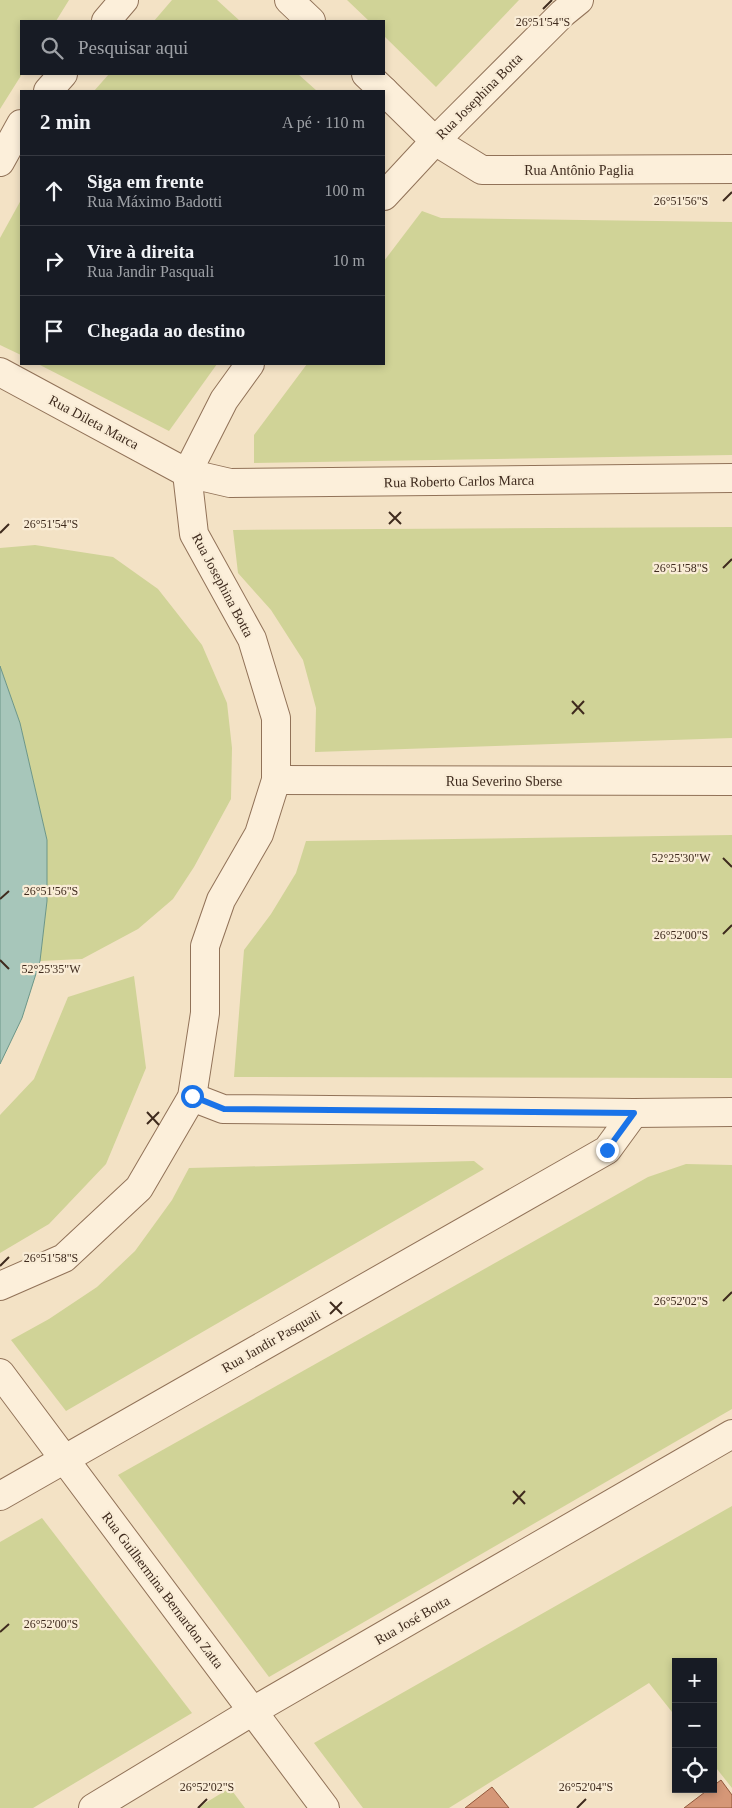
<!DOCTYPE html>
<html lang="pt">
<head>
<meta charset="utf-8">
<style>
	body { margin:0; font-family:Georgia,serif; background:#242831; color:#f1f3f6 }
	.controls { position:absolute; right:15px; bottom:15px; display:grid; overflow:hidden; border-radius:0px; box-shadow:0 2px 8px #0003 }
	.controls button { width:45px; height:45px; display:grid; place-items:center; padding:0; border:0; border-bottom:1px solid #363941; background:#171b24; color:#f1f3f6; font:25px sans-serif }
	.stop { position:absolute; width:15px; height:15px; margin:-11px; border:4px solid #1a73e8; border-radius:50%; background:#fff }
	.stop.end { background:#1a73e8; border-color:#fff; box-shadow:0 1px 5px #0008 }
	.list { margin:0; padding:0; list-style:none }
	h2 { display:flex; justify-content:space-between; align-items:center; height:65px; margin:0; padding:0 20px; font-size:21px }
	h2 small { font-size:16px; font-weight:400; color:#9ea1a6 }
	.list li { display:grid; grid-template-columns:32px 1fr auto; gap:15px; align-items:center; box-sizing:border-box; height:70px; padding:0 20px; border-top:1px solid #363941 }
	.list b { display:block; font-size:19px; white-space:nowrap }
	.list p { margin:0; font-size:16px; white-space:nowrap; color:#9ea1a6 }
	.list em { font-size:16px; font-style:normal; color:#9ea1a6 }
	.icon { flex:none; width:28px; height:28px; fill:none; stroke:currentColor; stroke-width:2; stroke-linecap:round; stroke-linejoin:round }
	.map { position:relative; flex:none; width:732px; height:1808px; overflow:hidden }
	.search { position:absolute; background:#171b24; box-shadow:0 2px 8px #0003; left:20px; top:20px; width:365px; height:55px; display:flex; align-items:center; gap:12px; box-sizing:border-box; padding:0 18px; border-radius:0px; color:#9ea1a6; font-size:19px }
	.panel { position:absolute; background:#171b24; box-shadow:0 2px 8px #0003; left:20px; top:90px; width:365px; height:275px; border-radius:0px }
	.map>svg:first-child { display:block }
	.green { fill:#d0d397 }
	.water { fill:#a7c6ba; stroke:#6c9688 }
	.building { fill:#d59777; stroke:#92573b }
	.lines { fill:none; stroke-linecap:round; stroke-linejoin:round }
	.minor-casing { stroke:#917258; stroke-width:30 }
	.minor { stroke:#fcefda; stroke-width:28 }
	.route { stroke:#1a73e8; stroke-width:6 }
	.ticks { fill:none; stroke:#3f2b1e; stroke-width:2 }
	.labels { text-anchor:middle; stroke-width:4.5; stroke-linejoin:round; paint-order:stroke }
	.street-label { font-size:14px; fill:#3f2b1e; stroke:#f9ecd6 }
	.ticks-label { font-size:12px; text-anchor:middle; fill:#3f2b1e; stroke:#f9ecd6; stroke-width:4.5; stroke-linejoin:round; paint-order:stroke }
</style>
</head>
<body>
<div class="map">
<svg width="732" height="1808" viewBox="0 0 732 1808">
	<rect width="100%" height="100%" fill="#f3e2c5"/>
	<g class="green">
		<polygon points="0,0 69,0 56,21 21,21 22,74 0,109"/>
		<polygon points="172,0 217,0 240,21 154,21"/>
		<polygon points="347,0 519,0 436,87 384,36 384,21 369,21"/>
		<polygon points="109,74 298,74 317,91 94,91"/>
		<polygon points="21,200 21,355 0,345 0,238"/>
		<polygon points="422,211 441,218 732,222 732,455 254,463 254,435 307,364 384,364 384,261"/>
		<polygon points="38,364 217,364 169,431"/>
		<polygon points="732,527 732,738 315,752 316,708 303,660 271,610 238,573 233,530"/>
		<polygon points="35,545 113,557 158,589 202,645 227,703 232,748 231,799 194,867 173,899 138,929 82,959 40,961 47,901 47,840 20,723 0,666 0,548"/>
		<polygon points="732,835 732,1078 234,1077 244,950 271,914 296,873 306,841"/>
		<polygon points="134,976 146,1068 106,1164 49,1224 0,1253 0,1115 34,1079 68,997"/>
		<polygon points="474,1161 484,1169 66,1411 11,1340 49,1319 97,1287 135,1251 172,1200 189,1168"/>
		<polygon points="686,1164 732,1165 732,1409 269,1677 118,1475 648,1177"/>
		<polygon points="732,1506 732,1788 713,1764 713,1662 676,1662 676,1717 649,1683 449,1808 363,1808 314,1743"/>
		<polygon points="42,1518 192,1713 33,1808 0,1808 0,1542"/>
		<polygon points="230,1788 245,1808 197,1808"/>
	</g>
	<polygon class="water" points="0,666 20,723 47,840 47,901 40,961 22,1018 0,1064"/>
	<g class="building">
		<polygon points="721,1780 732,1795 732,1808 684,1808 709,1789 713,1789 713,1786"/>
		<polygon points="492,1787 509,1808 465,1808"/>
	</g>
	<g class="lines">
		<defs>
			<g id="minor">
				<polyline points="289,0 311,21"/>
				<polyline points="106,21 124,0"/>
				<polyline points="366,74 384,91"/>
				<polyline points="48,91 63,74"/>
				<polyline points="384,91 435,141 482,170 732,169"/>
				<polyline points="0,162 21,124"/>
				<polyline points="384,196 435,141 563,13 579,0"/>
				<polyline points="0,372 187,473 230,483 732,478"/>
				<polyline points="276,780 732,781"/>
				<polyline points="192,1097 223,1109 634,1113 732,1112"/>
				<polyline points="0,1286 64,1258 139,1188 192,1097 205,1013 205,946 221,900 259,834 276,780 276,718 252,639 194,534 187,473 224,400 250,364"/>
				<polyline points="0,1373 325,1808"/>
				<polyline points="0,1496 607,1150 634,1113"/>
				<polyline points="93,1808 253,1711 732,1434"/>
			</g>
		</defs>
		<use href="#minor" class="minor-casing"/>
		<use href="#minor" class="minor"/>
	</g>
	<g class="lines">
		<polyline class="route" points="192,1096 224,1109 634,1113 607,1150"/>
	</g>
	<path class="ticks" d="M 543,9 L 552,0M 723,201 L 732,192M 389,512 L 401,524M 389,524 L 401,512M 0,533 L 9,524M 723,568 L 732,559M 572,701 L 584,714M 572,714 L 584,701M 723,858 L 732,867M 0,899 L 9,891M 723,934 L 732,925M 0,960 L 9,969M 147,1112 L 159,1125M 147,1124 L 159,1112M 0,1266 L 9,1257M 723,1301 L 732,1292M 330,1302 L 342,1314M 330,1314 L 342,1302M 513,1491 L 525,1504M 513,1504 L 525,1491M 0,1632 L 9,1624M 198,1808 L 207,1799M 577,1808 L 586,1799"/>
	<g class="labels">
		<g class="street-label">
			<text transform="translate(479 96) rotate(-45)" y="5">Rua Josephina Botta</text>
			<text x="579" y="175">Rua Antônio Paglia</text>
			<text transform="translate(94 422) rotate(28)" y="5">Rua Dileta Marca</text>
			<text transform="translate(459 481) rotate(-1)" y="5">Rua Roberto Carlos Marca</text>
			<text transform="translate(223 585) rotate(62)" y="5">Rua Josephina Botta</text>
			<text x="504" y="786">Rua Severino Sberse</text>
			<text transform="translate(271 1341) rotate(-30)" y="5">Rua Jandir Pasquali</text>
			<text transform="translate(163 1590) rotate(53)" y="5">Rua Guilhermina Bernardon Zatta</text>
			<text transform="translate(412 1620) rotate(-30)" y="5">Rua José Botta</text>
		</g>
	</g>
	<g class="ticks-label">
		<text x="543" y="26">26°51'54"S</text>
		<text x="681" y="205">26°51'56"S</text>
		<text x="51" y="528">26°51'54"S</text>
		<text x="681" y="572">26°51'58"S</text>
		<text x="681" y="862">52°25'30"W</text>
		<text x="51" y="895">26°51'56"S</text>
		<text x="681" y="939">26°52'00"S</text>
		<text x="51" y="973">52°25'35"W</text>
		<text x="51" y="1262">26°51'58"S</text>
		<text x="681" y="1305">26°52'02"S</text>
		<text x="51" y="1628">26°52'00"S</text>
		<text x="207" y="1791">26°52'02"S</text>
		<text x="586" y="1791">26°52'04"S</text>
	</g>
</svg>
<div class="controls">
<button>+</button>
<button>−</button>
<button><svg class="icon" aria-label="locate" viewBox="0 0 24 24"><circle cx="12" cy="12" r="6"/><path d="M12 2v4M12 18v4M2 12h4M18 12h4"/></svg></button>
</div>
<div class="stop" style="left:192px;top:1096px"></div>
<div class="stop end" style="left:607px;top:1150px"></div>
<div class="search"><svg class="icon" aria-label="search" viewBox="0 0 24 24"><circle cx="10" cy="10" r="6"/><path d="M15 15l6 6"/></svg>Pesquisar aqui</div>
<section class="panel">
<h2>2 min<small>A pé · 110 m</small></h2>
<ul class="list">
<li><svg class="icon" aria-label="ahead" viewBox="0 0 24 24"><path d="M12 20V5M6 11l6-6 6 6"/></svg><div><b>Siga em frente</b><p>Rua Máximo Badotti</p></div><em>100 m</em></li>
<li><svg class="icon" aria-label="right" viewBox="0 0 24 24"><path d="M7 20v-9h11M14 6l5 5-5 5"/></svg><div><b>Vire à direita</b><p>Rua Jandir Pasquali</p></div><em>10 m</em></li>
<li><svg class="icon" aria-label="arrive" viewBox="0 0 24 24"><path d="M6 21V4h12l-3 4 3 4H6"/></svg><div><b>Chegada ao destino</b></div></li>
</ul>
</section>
</div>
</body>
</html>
